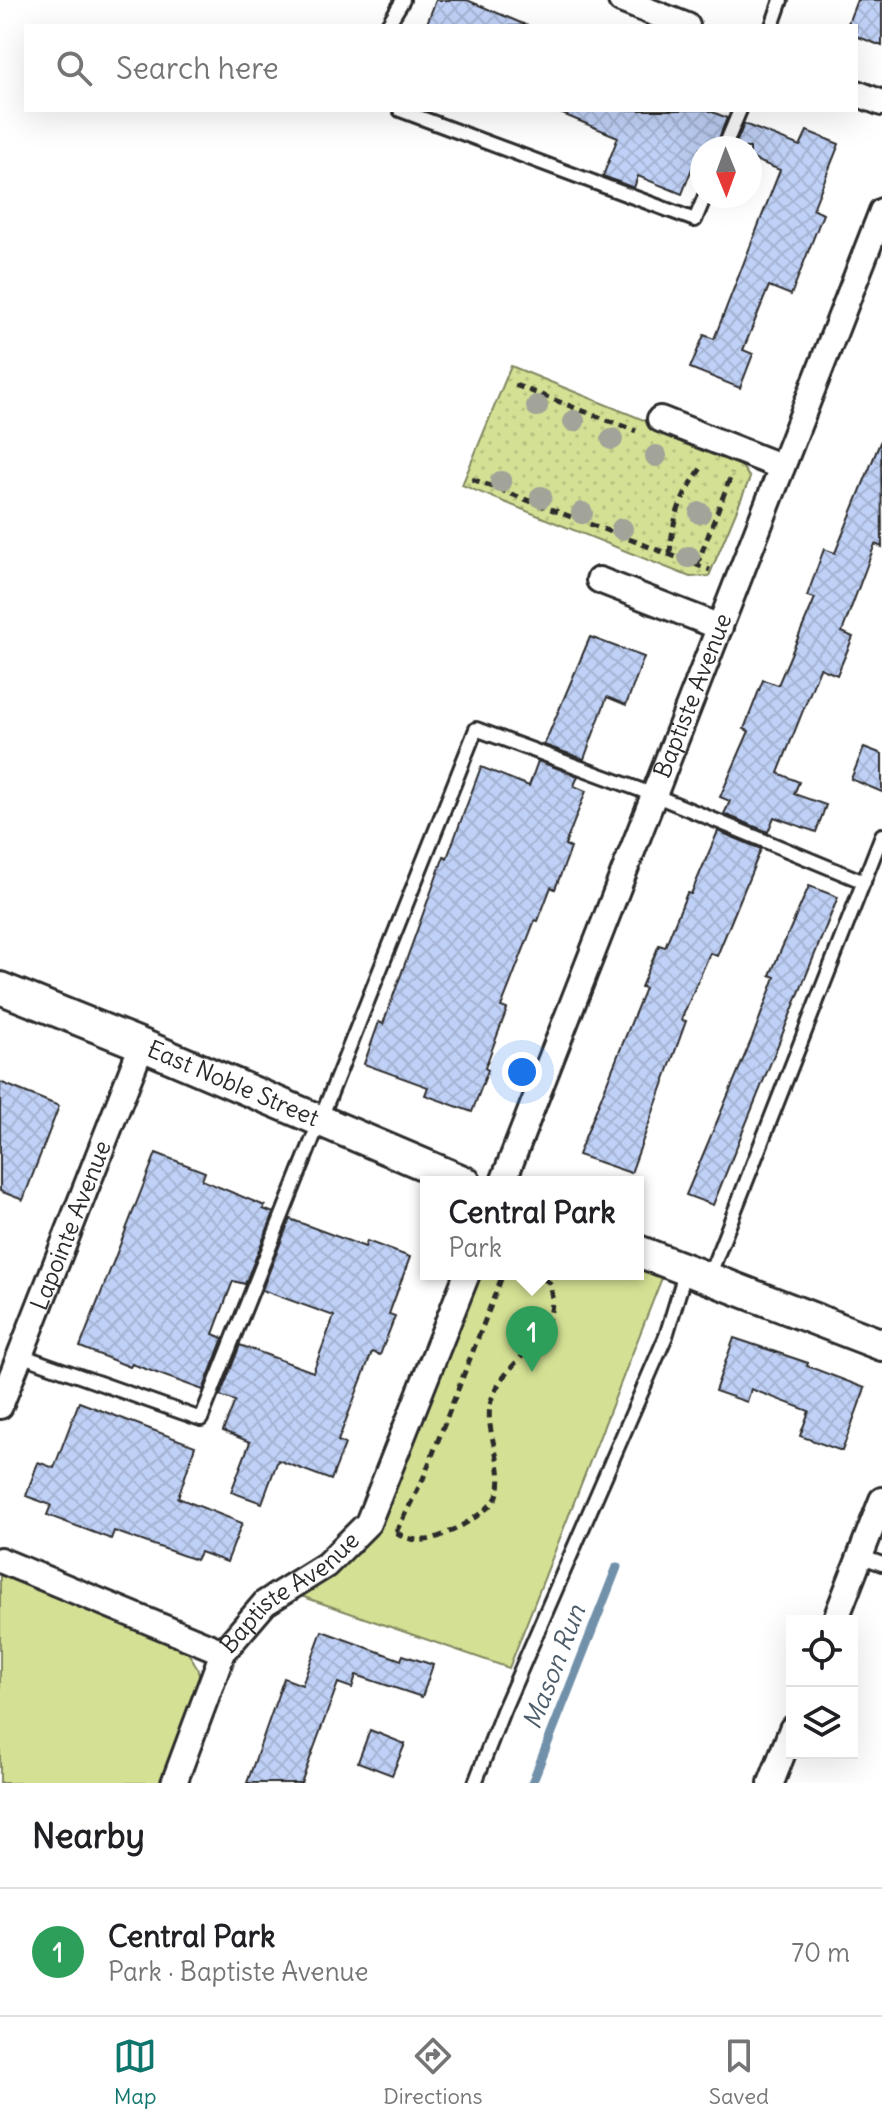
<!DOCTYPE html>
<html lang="en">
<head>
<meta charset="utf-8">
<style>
	body { margin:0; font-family:Delius,sans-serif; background:#f6f6f6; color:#202124 }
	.controls { position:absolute; right:24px; bottom:24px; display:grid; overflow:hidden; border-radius:0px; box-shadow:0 8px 32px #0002 }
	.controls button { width:72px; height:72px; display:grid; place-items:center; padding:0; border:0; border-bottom:2px solid #e0e0e0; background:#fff; color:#202124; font:40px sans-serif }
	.compass { position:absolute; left:690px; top:136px; width:72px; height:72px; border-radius:50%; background:#fff; box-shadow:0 8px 32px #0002; rotate:179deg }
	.you { position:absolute; left:522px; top:1072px; width:28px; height:28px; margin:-20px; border:6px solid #fff; border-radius:50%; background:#1a73e8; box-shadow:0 0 0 12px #1a73e833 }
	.badge { display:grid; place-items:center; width:52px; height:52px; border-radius:50%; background:#0f766e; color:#fff; font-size:26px; font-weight:700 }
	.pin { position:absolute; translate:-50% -66px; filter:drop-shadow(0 2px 4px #0008) }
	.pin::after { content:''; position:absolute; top:42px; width:28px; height:24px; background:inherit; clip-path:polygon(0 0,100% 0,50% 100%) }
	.popup { position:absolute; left:420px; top:1176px; width:224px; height:104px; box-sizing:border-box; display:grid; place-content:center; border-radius:0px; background:#fff; filter:drop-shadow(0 2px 6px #0005); font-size:26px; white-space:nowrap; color:#757577 }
	.popup b { font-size:30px; color:#202124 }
	.popup::after { content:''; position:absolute; left:50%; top:100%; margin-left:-16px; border:16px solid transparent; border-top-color:#fff }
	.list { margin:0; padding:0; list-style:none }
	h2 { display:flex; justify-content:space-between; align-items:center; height:104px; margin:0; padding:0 32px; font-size:34px }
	h2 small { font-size:26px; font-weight:400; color:#757577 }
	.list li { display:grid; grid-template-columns:52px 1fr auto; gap:24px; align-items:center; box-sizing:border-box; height:128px; padding:0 32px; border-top:2px solid #e0e0e0 }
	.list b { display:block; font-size:30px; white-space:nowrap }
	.list p { margin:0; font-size:26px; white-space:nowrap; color:#757577 }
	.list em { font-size:26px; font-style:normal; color:#757577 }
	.icon { flex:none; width:44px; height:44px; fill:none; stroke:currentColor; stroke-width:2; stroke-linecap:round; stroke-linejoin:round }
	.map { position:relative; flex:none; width:882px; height:1783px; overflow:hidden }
	.search { position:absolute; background:#fff; box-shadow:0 8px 32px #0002; left:24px; right:24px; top:24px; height:88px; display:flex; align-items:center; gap:20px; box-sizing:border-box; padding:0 28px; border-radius:0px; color:#757577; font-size:30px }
	.sheet { height:232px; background:#fff }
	nav { display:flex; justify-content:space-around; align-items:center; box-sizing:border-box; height:112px; border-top:2px solid #e0e0e0; background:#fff; font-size:22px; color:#757577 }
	nav a { display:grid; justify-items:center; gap:4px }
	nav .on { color:#0f766e }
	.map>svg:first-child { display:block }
	.grass { fill:url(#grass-dots); stroke:#808660; stroke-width:2 }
	.park { fill:#d4e194; stroke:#808660; stroke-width:2 }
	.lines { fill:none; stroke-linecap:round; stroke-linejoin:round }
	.stream { stroke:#7190a9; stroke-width:9 }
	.building { fill:url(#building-cross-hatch); stroke:#2b2b2b; stroke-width:2 }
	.service-casing { stroke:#2b2b2b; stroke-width:18 }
	.minor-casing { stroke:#2b2b2b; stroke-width:30 }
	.tertiary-casing { stroke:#2b2b2b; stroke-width:36 }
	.path { stroke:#2b2b2b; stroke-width:5; stroke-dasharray:8 6; stroke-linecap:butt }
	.service { stroke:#fff; stroke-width:12 }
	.minor { stroke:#fff; stroke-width:24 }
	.tertiary { stroke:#fff; stroke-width:30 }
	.tree { fill:#a2a399 }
	.labels { text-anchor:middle; stroke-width:7; stroke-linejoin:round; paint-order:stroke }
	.street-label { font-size:24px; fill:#2b2b2b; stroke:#fff }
	.water-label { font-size:26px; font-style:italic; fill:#4e5d6a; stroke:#fff }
</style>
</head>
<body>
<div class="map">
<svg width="882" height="1783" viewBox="0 0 882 1783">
	<defs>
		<pattern id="grass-dots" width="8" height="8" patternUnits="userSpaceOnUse" patternTransform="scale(2)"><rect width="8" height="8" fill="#d4e194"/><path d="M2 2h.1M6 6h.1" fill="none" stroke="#b6c180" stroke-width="1.8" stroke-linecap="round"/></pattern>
		<pattern id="building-cross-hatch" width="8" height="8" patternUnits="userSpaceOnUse" patternTransform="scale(2)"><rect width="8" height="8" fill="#c0d1f7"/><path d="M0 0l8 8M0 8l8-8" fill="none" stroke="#a5b4d4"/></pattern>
	</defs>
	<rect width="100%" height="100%" fill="#fff"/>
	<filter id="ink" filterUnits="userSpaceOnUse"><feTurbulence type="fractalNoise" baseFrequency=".0125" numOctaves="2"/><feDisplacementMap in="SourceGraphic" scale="16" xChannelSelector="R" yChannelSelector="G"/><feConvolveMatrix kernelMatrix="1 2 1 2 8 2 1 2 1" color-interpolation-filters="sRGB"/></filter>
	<g filter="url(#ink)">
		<polygon class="grass" points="511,366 735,457 750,478 709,576 690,577 462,485"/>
		<g class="park">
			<polygon points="638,1259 665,1270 509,1668 295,1594 396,1474 480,1274 638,1274"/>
			<path d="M 0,1575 L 183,1647 C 190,1656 197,1663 199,1675 C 203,1703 173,1756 162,1783 L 0,1783 Z"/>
		</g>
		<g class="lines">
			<polyline class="stream" points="532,1783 617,1567"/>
		</g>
		<g class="building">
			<polygon points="436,0 467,0 528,26 426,26"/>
			<polygon points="857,0 882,0 882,46 856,36 856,26 847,26"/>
			<polygon points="553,110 708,110 727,118 715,148 700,148 682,194 638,176 634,188 603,176 618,137"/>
			<polygon points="744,124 800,146 807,131 839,144 813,209 823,214 791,295 769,286 743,350 753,354 740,388 690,368 704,335 714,339 780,170 750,158 750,148 734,148"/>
			<polygon points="881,440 882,547 875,544 842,632 853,637 837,675 820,668 778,773 799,782 794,794 826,805 816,832 774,817 768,832 724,814 730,801 720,797 749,731 744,729 763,680 778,685 815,598 807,596 824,549 835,553"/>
			<polygon points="590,637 644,657 626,705 607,697 584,759 544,745"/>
			<polygon points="864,747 882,754 882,792 851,779"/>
			<polygon points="538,761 578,776 574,786 586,791 565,845 571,848 555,889 551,887 538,921 535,920 501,1007 507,1009 485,1068 488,1070 472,1112 425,1095 428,1087 364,1064 379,1022 383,1024 444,856 447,858 481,767 529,786"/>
			<polygon points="718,831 761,849 717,956 710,953 681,1020 686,1021 631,1173 578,1155 645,988 641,987 659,945 665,947 687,893 691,894"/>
			<polygon points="809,886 838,897 713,1205 686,1195 753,1036 775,977 770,975"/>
			<polygon points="0,1082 59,1106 23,1200 0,1191"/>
			<polygon points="156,1153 205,1172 202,1180 265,1206 263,1209 274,1213 245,1284 233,1281 213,1334 223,1338 203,1390 132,1364 130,1367 80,1347"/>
			<polygon points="290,1219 365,1247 367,1241 410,1257 389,1314 395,1316 380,1355 372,1352 338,1441 345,1444 331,1480 278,1460 262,1503 231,1492 250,1442 223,1431 235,1401 220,1396 240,1345 313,1372 334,1316 262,1290"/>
			<polygon points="734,1338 808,1363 807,1366 865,1388 842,1451 800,1436 809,1411 751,1389 747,1402 715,1391"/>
			<polygon points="79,1402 195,1446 178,1498 242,1523 227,1562 200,1552 196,1560 114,1531 111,1539 47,1515 51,1505 26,1496 38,1462 54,1468"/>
			<polygon points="322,1631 401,1660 403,1655 433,1665 422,1697 356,1675 352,1688 338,1683 301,1783 247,1783 284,1678 302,1685"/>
			<polygon points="370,1730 405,1744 392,1775 358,1762"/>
		</g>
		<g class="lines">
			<defs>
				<g id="service">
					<polyline points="387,26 403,0"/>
					<polyline points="772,26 781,0"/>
					<polyline points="400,110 695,220 705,196"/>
					<polyline points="724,148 740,110"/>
					<polyline points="708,1279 882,835"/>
					<polyline points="20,1355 201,1419 476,729 654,795 864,882"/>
					<polyline points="860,1556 882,1564"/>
					<polyline points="475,1783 503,1711 666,1336 686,1270"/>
				</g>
				<g id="minor">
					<polyline points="621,0 687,26"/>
					<polyline points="856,93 882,103"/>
					<polyline points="660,419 782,467"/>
					<polyline points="599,580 720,627"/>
					<path id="s1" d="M 503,1182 L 882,211"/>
					<path id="s2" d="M 0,1406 L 142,1045"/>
					<polyline points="0,1560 223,1652"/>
					<polyline points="835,1621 882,1500"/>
					<path id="s3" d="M 174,1783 L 223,1652 L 265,1603 L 326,1565 L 368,1523 L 467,1274"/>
					<polyline points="771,1783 792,1729"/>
				</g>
				<g id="tertiary">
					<path id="s4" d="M 0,988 L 142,1045 L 465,1182"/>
					<polyline points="638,1251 882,1345"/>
				</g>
			</defs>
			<use href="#service" class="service-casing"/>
			<use href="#minor" class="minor-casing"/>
			<use href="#tertiary" class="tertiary-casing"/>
			<g class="path">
				<polyline points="515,385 636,431"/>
				<polyline points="472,479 710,570"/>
				<path d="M 670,554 C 673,514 681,497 704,464"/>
				<polyline points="697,565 732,473"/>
				<polyline points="396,1532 423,1479 503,1274"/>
				<path d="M 396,1532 C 404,1538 415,1541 425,1540 C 441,1540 492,1511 497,1496 C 508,1465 481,1429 492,1398 C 509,1353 563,1340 550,1283 L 536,1274"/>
			</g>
			<use href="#service" class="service"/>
			<use href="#minor" class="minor"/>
			<use href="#tertiary" class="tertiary"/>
		</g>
		<g class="tree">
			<circle cx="537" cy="406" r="11"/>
			<circle cx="574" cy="421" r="11"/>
			<circle cx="612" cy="439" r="11"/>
			<circle cx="656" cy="456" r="11"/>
			<circle cx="501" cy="482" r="11"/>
			<circle cx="541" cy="497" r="11"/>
			<circle cx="582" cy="513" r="11"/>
			<circle cx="700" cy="513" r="11"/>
			<circle cx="622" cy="529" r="11"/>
			<circle cx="689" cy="557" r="11"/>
		</g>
	</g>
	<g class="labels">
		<g class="street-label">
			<text dy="8" stroke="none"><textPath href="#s1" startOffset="522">Baptiste Avenue</textPath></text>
			<text dy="8" stroke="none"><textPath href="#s4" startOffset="252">East Noble Street</textPath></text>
			<text dy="8" stroke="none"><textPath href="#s2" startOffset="194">Lapointe Avenue</textPath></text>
			<text dy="8" stroke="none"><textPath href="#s3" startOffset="230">Baptiste Avenue</textPath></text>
		</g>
		<g class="water-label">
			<text transform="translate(554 1667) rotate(-69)" y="9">Mason Run</text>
		</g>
	</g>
</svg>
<div class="controls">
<button><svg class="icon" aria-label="locate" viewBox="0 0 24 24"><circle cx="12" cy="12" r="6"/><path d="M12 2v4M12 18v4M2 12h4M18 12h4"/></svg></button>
<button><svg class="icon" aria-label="layers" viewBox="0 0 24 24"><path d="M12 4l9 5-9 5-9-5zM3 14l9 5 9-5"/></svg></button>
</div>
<svg class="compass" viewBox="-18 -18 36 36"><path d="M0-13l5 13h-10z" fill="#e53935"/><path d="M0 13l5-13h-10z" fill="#757577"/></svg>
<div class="you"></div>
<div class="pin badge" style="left:532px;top:1372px;background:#2e9e5b">1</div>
<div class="popup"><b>Central Park</b>Park</div>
<div class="search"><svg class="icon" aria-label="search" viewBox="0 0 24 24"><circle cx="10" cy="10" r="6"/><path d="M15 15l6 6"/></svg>Search here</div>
</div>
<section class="sheet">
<h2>Nearby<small></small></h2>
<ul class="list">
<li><span class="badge" style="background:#2e9e5b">1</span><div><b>Central Park</b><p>Park · Baptiste Avenue</p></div><em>70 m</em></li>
</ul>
</section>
<nav>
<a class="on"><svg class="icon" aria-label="map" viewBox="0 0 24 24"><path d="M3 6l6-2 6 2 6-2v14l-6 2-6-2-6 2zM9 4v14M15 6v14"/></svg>Map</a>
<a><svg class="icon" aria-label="directions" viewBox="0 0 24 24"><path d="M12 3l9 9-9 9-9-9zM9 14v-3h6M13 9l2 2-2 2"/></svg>Directions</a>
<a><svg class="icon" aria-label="saved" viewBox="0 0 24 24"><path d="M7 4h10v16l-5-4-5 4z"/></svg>Saved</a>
</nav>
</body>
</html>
